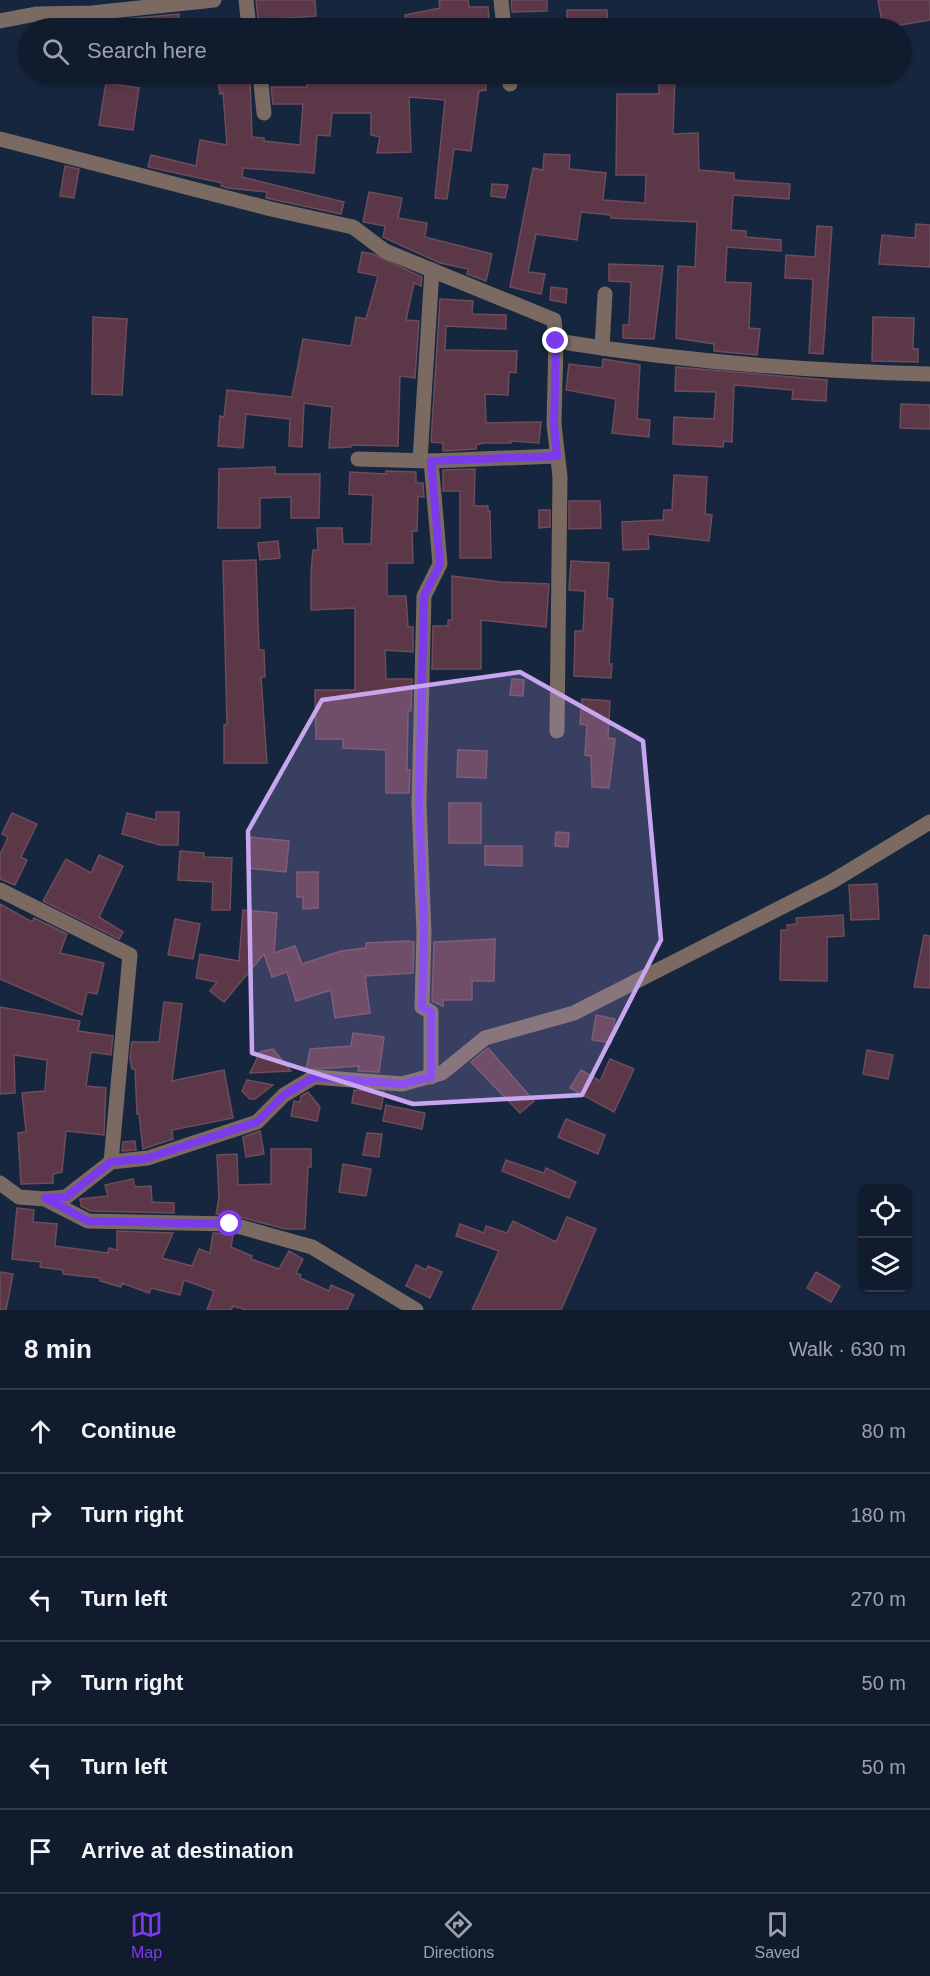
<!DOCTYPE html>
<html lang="en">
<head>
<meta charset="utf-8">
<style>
	body { margin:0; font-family:Arial,sans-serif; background:#1e293a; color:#f1f3f6 }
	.controls { position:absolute; right:18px; bottom:18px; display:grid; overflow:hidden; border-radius:12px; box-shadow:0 2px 4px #0004 }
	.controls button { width:54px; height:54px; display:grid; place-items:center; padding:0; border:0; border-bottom:2px solid #303a4a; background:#101c2e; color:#f1f3f6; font:30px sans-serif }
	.stop { position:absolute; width:18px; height:18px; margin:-14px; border:4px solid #7c3aed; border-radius:50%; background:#fff }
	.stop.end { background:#7c3aed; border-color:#fff; box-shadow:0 2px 6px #0008 }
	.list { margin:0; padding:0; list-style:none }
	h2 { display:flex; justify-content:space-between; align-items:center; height:78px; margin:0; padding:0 24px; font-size:26px }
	h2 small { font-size:20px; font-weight:400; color:#9ca1aa }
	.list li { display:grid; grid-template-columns:39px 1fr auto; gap:18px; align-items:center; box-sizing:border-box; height:84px; padding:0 24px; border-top:2px solid #303a4a }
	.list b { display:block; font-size:22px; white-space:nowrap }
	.list em { font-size:20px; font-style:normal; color:#9ca1aa }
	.icon { flex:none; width:33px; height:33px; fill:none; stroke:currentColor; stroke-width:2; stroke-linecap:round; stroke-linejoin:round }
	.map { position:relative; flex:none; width:930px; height:1310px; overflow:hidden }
	.search { position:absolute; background:#101c2e; box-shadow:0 2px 4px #0004; left:18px; right:18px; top:18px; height:66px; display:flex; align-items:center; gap:15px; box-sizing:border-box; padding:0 21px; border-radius:33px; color:#9ca1aa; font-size:22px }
	.sheet { height:582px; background:#101c2e }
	nav { display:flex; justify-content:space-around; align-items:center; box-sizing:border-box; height:84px; border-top:2px solid #303a4a; background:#101c2e; font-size:16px; color:#9ca1aa }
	nav a { display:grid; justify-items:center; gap:3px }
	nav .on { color:#7c3aed }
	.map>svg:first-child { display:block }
	.building { fill:#5b3748; stroke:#6d4c5b; stroke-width:1.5 }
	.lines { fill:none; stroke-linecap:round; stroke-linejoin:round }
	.minor { stroke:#7a6a61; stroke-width:15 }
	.route { stroke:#7c3aed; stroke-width:8 }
	.marked { fill:#c8a6ef; fill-opacity:0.2; stroke:#c8a6ef; stroke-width:4.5; stroke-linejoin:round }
</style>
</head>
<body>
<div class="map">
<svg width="930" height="1310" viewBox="0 0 930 1310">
	<rect width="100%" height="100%" fill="#16263e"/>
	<g class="building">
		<polygon points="256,0 315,0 316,16 258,20"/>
		<polygon points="439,0 468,0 469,7 488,7 490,28 408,28 405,15 440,8"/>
		<polygon points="511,0 547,0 547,11 512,12"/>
		<polygon points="878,0 930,0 930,20 883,28"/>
		<polygon points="567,10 607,10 608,28 567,28"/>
		<polygon points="179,14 179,19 115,26 114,20"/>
		<polygon points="412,74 485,74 486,90 479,91 471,151 454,149 447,199 435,198 445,100 409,97 411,152 377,153 380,137 371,135 371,113 332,113 330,136 317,135 314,173 243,168 242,177 344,202 341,214 266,198 267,192 228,188 221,186 222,183 148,167 151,155 196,166 200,140 227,145 223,93 220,94 218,79 250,76 252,137 264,138 264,141 300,145 303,104 273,104 271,87 307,87 307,75 334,75 334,79 413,79"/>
		<polygon points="659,76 675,77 673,134 698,133 699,170 734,173 734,180 790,184 789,199 733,195 731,230 746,231 746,237 781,240 781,251 727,247 725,282 751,283 749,328 760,329 757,355 714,351 714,344 676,338 678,266 695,267 697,222 611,218 611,215 581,212 577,240 536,234 528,272 545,274 541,294 510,287 533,168 543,170 544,154 570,155 569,169 606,173 603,200 645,203 646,175 616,175 617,94 659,94"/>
		<polygon points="106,83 139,88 133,130 99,125"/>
		<polygon points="65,166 79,169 74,198 60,196"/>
		<polygon points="492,184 508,185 505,198 491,196"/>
		<polygon points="369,192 402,198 398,218 427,223 425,237 492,254 486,281 467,274 468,269 440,263 383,237 385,226 363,222"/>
		<polygon points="916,224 930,225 930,267 879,264 882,235 915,238"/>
		<polygon points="817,226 832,227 823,354 809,353 813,279 785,278 786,255 815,257"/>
		<polygon points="362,252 373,254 422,277 421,286 414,283 406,320 419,321 415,378 400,376 398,446 351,445 351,447 329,448 332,407 304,403 302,447 289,446 290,419 246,414 243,448 218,446 220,416 224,417 227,390 292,397 303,339 351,346 356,317 366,319 378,276 358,272"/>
		<polygon points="609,264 663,266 654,339 623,338 623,325 629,325 631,282 609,281"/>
		<polygon points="551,287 567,289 566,303 550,300"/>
		<polygon points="440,299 473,301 472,314 506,315 506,329 446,326 445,350 517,351 516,373 509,372 508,395 485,394 486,423 541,422 539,443 511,441 511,443 483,443 476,445 476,449 443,451 443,443 431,442"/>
		<polygon points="93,317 127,319 122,395 92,394"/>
		<polygon points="873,317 914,318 913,349 918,349 918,362 872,361"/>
		<polygon points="603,359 640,365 637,419 650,420 649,437 612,433 616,399 566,390 569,364 602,368"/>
		<polygon points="676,367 827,380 826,401 792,399 793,390 734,385 732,442 724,441 723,447 673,444 674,417 714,419 716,392 675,391"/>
		<polygon points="901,404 930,405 930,429 900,428"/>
		<polygon points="275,467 275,474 320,474 319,518 291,518 291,497 260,498 260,528 218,528 219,469"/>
		<polygon points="475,469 474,506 488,506 488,511 490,511 491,558 460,558 460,491 443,491 443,470"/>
		<polygon points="386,471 416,472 416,483 423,483 424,497 418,496 417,531 412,531 413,563 387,563 387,596 406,596 408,627 413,627 413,652 385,650 386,679 412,679 411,711 408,711 407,770 410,770 409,793 386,793 386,750 343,748 343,739 316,739 315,690 355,690 355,608 311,610 311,572 313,550 318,550 317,528 342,528 343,544 371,544 373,495 349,494 350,472 386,474"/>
		<polygon points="674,475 707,477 705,514 712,515 709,541 648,534 649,549 623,550 622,522 663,520 664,510 672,510"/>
		<polygon points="569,501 600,501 601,528 569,529"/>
		<polygon points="539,510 550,510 550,527 539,528"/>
		<polygon points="278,541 280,558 260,560 258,543"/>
		<polygon points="256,560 259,650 264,650 265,677 261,677 267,763 224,763 224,725 227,724 223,561"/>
		<polygon points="571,561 609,563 607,598 613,599 609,664 612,664 611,678 574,676 575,631 583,631 585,591 569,590"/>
		<polygon points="452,576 500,582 549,584 546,627 481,620 481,669 432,669 433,626 448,626 448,620 452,620"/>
		<polygon points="512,679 524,680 523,696 510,695"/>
		<polygon points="582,699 610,701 608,738 615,739 609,788 592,787 591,756 585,755 587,725 580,724"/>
		<polygon points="458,750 487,751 486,778 457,777"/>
		<rect x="449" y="803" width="32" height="40"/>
		<polygon points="156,812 179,812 178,845 160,845 122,834 127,813 156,820"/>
		<polygon points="12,813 37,824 21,857 27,860 15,885 0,879 0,855 8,837 2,834"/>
		<polygon points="556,832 569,833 568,847 555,846"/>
		<polygon points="250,837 289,841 286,872 247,868"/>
		<polygon points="485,846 522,846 522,866 485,865"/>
		<polygon points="180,851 204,853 204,857 232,858 230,910 212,910 213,882 178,880"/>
		<polygon points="99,855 123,866 99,917 123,932 119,939 43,901 66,859 91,873"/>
		<polygon points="297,872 318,872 318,908 303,909 303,897 297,897"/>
		<polygon points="877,884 879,919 851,920 849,885"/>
		<polygon points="0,904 32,922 34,918 67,934 60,953 104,963 97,994 87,992 82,1015 0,979"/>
		<polygon points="243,910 277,913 274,953 295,946 302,964 341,951 366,948 366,943 406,941 414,942 413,973 365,976 370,1013 335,1018 331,990 296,1001 287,972 272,977 264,954 224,1002 210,991 217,982 196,978 200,954 239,961"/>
		<polygon points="843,915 844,936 827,937 827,981 780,980 781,930 788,930 787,925 797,924 796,918"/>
		<polygon points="175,919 200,924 193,959 168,955"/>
		<polygon points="924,935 930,936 930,988 914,987"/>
		<polygon points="495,939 494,981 472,981 472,1000 443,1000 443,1006 432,1001 434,942"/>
		<polygon points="164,1002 182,1004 172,1081 224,1070 233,1118 172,1130 173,1139 143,1149 139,1114 137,1114 135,1069 132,1069 130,1058 132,1042 159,1042"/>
		<polygon points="0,1007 80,1021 78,1031 113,1036 111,1055 91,1052 86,1086 106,1088 104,1135 66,1131 62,1172 53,1174 53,1183 21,1184 18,1133 26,1132 22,1093 45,1091 47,1060 14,1055 15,1093 0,1094"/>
		<polygon points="596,1015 615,1019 611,1043 592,1040"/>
		<polygon points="353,1033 384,1037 379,1072 358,1071 359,1066 306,1070 310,1049 351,1046"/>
		<polygon points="488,1048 534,1101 520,1113 471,1062"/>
		<polygon points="273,1049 291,1071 250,1073 260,1052"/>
		<polygon points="867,1050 893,1055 888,1079 863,1074"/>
		<polygon points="610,1059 634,1069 614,1112 570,1088 581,1070 600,1081"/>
		<polygon points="247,1080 273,1085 255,1099 250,1099 242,1091"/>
		<polygon points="354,1090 384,1092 381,1109 352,1103"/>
		<polygon points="308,1092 320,1107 317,1121 291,1116 294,1101 300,1102 301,1096"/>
		<polygon points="386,1105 425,1113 422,1129 383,1121"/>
		<polygon points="566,1119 605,1135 598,1154 558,1137"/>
		<polygon points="260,1131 264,1154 246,1157 243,1137"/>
		<polygon points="367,1133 382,1134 379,1157 363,1155"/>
		<polygon points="135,1141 136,1150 122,1151 123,1142"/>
		<polygon points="271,1149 311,1149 311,1167 308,1167 305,1229 285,1229 233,1215 216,1214 219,1198 217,1155 237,1154 238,1185 271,1184"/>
		<polygon points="506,1160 544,1173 546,1168 576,1182 569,1198 502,1171"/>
		<polygon points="343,1164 371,1169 366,1196 339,1192"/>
		<polygon points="133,1179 135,1187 151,1186 152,1202 174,1203 174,1213 90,1211 81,1206 80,1199 108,1196 105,1185"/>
		<polygon points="17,1208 34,1210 33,1222 57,1224 55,1246 108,1253 109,1248 117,1250 117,1231 173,1233 162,1258 192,1266 199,1249 210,1253 213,1233 229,1234 233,1235 231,1247 252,1256 251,1259 279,1269 289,1251 303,1259 296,1273 301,1275 300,1278 329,1291 331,1285 354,1295 347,1310 246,1310 233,1306 231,1310 207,1310 214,1291 184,1280 180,1295 151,1288 149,1293 122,1283 121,1287 100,1281 100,1278 63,1274 63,1270 40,1267 41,1262 12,1259"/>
		<polygon points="567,1217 596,1229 561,1310 472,1310 499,1251 456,1236 460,1224 484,1233 486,1226 507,1233 513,1221 556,1242"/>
		<polygon points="416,1265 426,1270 428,1266 442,1272 430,1298 406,1286"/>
		<polygon points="0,1272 13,1274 6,1310 0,1310"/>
		<polygon points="816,1272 840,1286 831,1302 807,1288"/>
	</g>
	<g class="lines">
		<g class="minor">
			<polyline points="246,0 249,28"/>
			<polyline points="501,0 504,28"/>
			<polyline points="0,21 36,14 92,13 214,0"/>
			<polyline points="260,74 264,113"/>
			<polyline points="508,74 510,84"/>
			<path d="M 0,139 L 271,209 L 353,227 L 385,251 L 554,320 L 556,341 C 679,361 805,371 930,374"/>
			<polyline points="556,341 554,424 560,477 557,731"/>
			<polyline points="602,348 605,294"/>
			<polyline points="358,459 431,461 557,456"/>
			<polyline points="420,460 432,270"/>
			<polyline points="431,461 440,564 424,596 419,803 424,933 422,1007 431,1012 431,1077"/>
			<polyline points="0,890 130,955 111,1162"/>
			<polyline points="0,1183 19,1197 45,1199 88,1221 230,1224 312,1247 416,1310"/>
			<polyline points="45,1199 66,1197 111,1162 148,1158 257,1122 284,1095 314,1077 402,1084 442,1073 485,1038 574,1013 831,882 930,822"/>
		</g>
	</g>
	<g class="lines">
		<polyline class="route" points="230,1224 88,1221 45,1198 66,1197 111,1162 148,1158 257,1122 284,1095 314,1077 402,1084 431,1077 431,1012 422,1007 424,933 419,803 424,596 440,564 431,461 557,456 554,424 556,341"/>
	</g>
	<path class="marked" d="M 520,672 L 643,741 L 661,940 L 582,1095 L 413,1104 L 252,1053 L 248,831 L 322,700 Z"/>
</svg>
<div class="controls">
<button><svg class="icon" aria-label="locate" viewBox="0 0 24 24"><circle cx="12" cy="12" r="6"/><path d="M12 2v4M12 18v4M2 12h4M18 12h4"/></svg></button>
<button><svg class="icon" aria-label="layers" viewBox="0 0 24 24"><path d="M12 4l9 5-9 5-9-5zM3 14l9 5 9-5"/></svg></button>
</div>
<div class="stop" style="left:230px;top:1224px"></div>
<div class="stop end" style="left:556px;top:341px"></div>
<div class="search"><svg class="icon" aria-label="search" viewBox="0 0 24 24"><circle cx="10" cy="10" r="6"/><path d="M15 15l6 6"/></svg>Search here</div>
</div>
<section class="sheet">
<h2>8 min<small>Walk · 630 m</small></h2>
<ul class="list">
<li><svg class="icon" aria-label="ahead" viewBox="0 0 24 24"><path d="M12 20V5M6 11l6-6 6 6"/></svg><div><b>Continue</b></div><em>80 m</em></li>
<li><svg class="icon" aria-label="right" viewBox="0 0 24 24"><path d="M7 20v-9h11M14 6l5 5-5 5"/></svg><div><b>Turn right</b></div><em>180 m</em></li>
<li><svg class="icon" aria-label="left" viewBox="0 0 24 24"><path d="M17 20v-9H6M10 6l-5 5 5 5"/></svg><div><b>Turn left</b></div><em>270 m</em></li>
<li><svg class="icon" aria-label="right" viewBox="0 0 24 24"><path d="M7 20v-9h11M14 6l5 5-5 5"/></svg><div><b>Turn right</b></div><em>50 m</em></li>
<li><svg class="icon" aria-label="left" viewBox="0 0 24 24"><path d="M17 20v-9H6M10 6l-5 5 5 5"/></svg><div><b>Turn left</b></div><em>50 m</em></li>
<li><svg class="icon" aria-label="arrive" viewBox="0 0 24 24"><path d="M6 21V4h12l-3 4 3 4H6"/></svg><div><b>Arrive at destination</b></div></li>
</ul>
</section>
<nav>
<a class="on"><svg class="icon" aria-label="map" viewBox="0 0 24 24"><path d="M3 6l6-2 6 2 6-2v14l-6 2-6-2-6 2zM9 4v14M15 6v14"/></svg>Map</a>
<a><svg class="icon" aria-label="directions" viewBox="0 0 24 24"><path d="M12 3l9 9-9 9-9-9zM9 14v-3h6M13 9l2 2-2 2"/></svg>Directions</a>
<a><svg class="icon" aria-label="saved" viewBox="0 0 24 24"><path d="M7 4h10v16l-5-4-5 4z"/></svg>Saved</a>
</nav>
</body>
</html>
